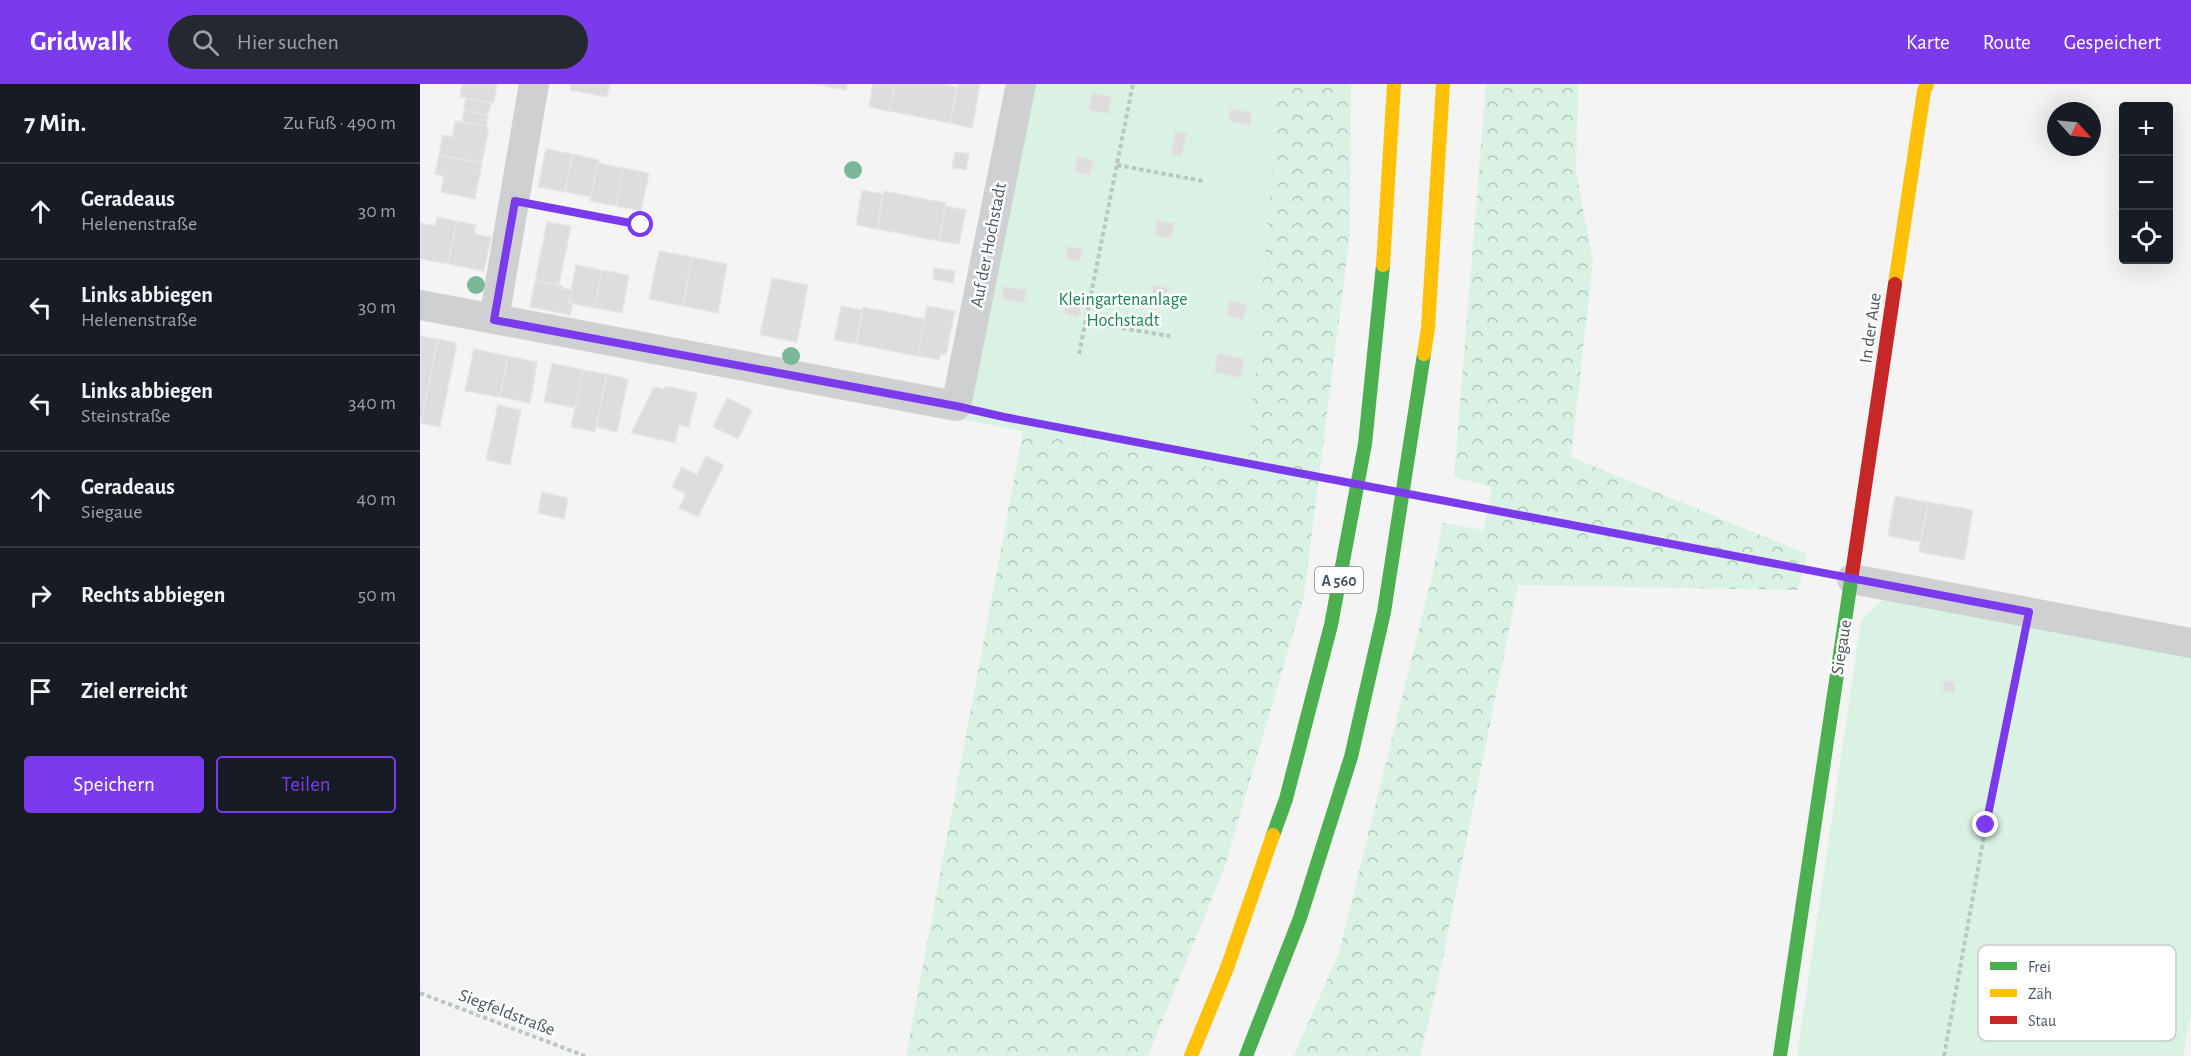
<!DOCTYPE html>
<html lang="de">
<head>
<meta charset="utf-8">
<style>
	body { margin:0; font-family:"Alegreya Sans",sans-serif; background:#242831; color:#f1f3f6 }
	.controls { position:absolute; right:18px; top:18px; display:grid; overflow:hidden; border-radius:6px; box-shadow:0 6px 24px #0002 }
	.controls button { width:54px; height:54px; display:grid; place-items:center; padding:0; border:0; border-bottom:2px solid #363941; background:#171b24; color:#f1f3f6; font:30px sans-serif }
	.compass { position:absolute; left:1627px; top:18px; width:54px; height:54px; border-radius:50%; background:#171b24; box-shadow:0 6px 24px #0002; rotate:117deg }
	.stop { position:absolute; width:18px; height:18px; margin:-14px; border:4px solid #7c3aed; border-radius:50%; background:#fff }
	.stop.end { background:#7c3aed; border-color:#fff; box-shadow:0 2px 6px #0008 }
	.list { margin:0; padding:0; list-style:none }
	h2 { display:flex; justify-content:space-between; align-items:center; height:78px; margin:0; padding:0 24px; font-size:26px }
	h2 small { font-size:20px; font-weight:400; color:#9ea1a6 }
	.list li { display:grid; grid-template-columns:39px 1fr auto; gap:18px; align-items:center; box-sizing:border-box; height:96px; padding:0 24px; border-top:2px solid #363941 }
	.list b { display:block; font-size:22px; white-space:nowrap }
	.list p { margin:0; font-size:20px; white-space:nowrap; color:#9ea1a6 }
	.list em { font-size:20px; font-style:normal; color:#9ea1a6 }
	.actions { display:flex; gap:12px; padding:18px 24px }
	.actions a { flex:1; padding:14px 0; border:2px solid #7c3aed; border-radius:6px; text-align:center; font-size:21px; color:#7c3aed }
	.actions .main { background:#7c3aed; color:#fff }
	.icon { flex:none; width:33px; height:33px; fill:none; stroke:currentColor; stroke-width:2; stroke-linecap:round; stroke-linejoin:round }
	.map { position:relative; flex:none; width:1771px; height:972px; overflow:hidden }
	header { display:flex; align-items:center; gap:36px; box-sizing:border-box; height:84px; padding:0 30px; background:#7c3aed; color:#fff }
	header strong { font-size:28px }
	nav { display:flex; gap:33px; margin-inline-start:auto; font-size:21px }
	.search { width:420px; height:54px; background:#242831; display:flex; align-items:center; gap:15px; box-sizing:border-box; padding:0 21px; border-radius:33px; color:#9ea1a6; font-size:22px }
	main { display:flex }
	aside { flex:1; background:#171b24 }
	.map>svg:first-child { display:block }
	.green { fill:#d9f2e3 }
	.forest { fill:url(#forest-crowns) }
	.building { fill:#ddddde; stroke:#e5e6e7; stroke-width:1.5 }
	.lines { fill:none; stroke-linecap:round; stroke-linejoin:round }
	.path { stroke:#bcc7c4; stroke-width:4; stroke-dasharray:4.5 3; stroke-linecap:butt }
	.street { stroke:#ced0d2; stroke-width:30 }
	.fast { stroke:#4caf50; stroke-width:14 }
	.slow { stroke:#ffc107; stroke-width:14 }
	.jam { stroke:#c62828; stroke-width:14 }
	.path-bridge { stroke:#bcc7c4; stroke-width:4; stroke-dasharray:4.5 3; stroke-linecap:butt }
	.tree { fill:#7ab899 }
	.route { stroke:#7c3aed; stroke-width:8 }
	.labels { text-anchor:middle; stroke-width:5; stroke-linejoin:round; paint-order:stroke }
	.shield { fill:#fff; stroke:#808990; stroke-width:1.5 }
	.shield-label { font-size:16px; font-weight:bold; fill:#4a5661 }
	.street-label { font-size:18px; fill:#4a5661; stroke:#fff }
	.park-label { font-size:18px; fill:#17864f; stroke:#fff }
	.key { fill:#fff; stroke:#c9ccd0; stroke-width:1.5 }
	.key-label { font-size:16px; fill:#4a5661 }
</style>
</head>
<body>
<header>
<strong>Gridwalk</strong>
<div class="search"><svg class="icon" aria-label="search" viewBox="0 0 24 24"><circle cx="10" cy="10" r="6"/><path d="M15 15l6 6"/></svg>Hier suchen</div>
<nav><a>Karte</a><a>Route</a><a>Gespeichert</a></nav>
</header>
<main>
<aside>
<h2>7 Min.<small>Zu Fuß · 490 m</small></h2>
<ul class="list">
<li><svg class="icon" aria-label="ahead" viewBox="0 0 24 24"><path d="M12 20V5M6 11l6-6 6 6"/></svg><div><b>Geradeaus</b><p>Helenenstraße</p></div><em>30 m</em></li>
<li><svg class="icon" aria-label="left" viewBox="0 0 24 24"><path d="M17 20v-9H6M10 6l-5 5 5 5"/></svg><div><b>Links abbiegen</b><p>Helenenstraße</p></div><em>30 m</em></li>
<li><svg class="icon" aria-label="left" viewBox="0 0 24 24"><path d="M17 20v-9H6M10 6l-5 5 5 5"/></svg><div><b>Links abbiegen</b><p>Steinstraße</p></div><em>340 m</em></li>
<li><svg class="icon" aria-label="ahead" viewBox="0 0 24 24"><path d="M12 20V5M6 11l6-6 6 6"/></svg><div><b>Geradeaus</b><p>Siegaue</p></div><em>40 m</em></li>
<li><svg class="icon" aria-label="right" viewBox="0 0 24 24"><path d="M7 20v-9h11M14 6l5 5-5 5"/></svg><div><b>Rechts abbiegen</b></div><em>50 m</em></li>
<li><svg class="icon" aria-label="arrive" viewBox="0 0 24 24"><path d="M6 21V4h12l-3 4 3 4H6"/></svg><div><b>Ziel erreicht</b></div></li>
</ul>
<div class="actions"><a class="main">Speichern</a><a>Teilen</a></div>
</aside>
<div class="map">
<svg width="1771" height="972" viewBox="0 0 1771 972">
	<defs>
		<pattern id="forest-crowns" width="20" height="18" patternUnits="userSpaceOnUse" patternTransform="scale(1.5)"><rect width="20" height="18" fill="#d9f2e3"/><path d="M2 6a3 3 0 1 1 6 0M12 15a3 3 0 1 1 6 0" fill="none" stroke="#b2c7bb"/></pattern>
	</defs>
	<rect width="100%" height="100%" fill="#f4f4f4"/>
	<g class="green">
		<polygon points="613,0 859,0 827,391 540,335"/>
		<polygon points="1463,515 1771,573 1771,928 1763,972 1377,972 1441,536"/>
	</g>
	<g class="forest">
		<polygon points="859,0 931,0 930,149 884,512 805,782 728,972 486,972 603,347 827,391"/>
		<polygon points="1066,0 1158,0 1156,87 1173,178 1151,373 1387,470 1378,506 1098,501 1018,898 1000,972 874,972 919,868 1012,492 1023,439 1064,446 1072,403 1034,393"/>
	</g>
	<g class="building">
		<polygon points="42,0 77,0 74,19 40,13"/>
		<polygon points="151,0 190,0 187,13 150,6"/>
		<polygon points="394,0 427,0 426,6"/>
		<polygon points="453,0 475,0 469,27 449,23"/>
		<polygon points="475,0 522,0 537,3 530,39 469,27"/>
		<polygon points="538,0 560,0 552,44 530,39"/>
		<polygon points="672,9 692,13 688,30 668,26"/>
		<polygon points="46,14 71,19 68,31 44,26"/>
		<polygon points="811,24 832,29 830,42 808,37"/>
		<polygon points="44,26 68,31 66,43 42,38"/>
		<polygon points="35,37 69,43 62,79 19,71 23,51 32,53"/>
		<polygon points="755,47 767,49 762,72 751,70"/>
		<polygon points="126,65 153,70 145,108 118,103"/>
		<polygon points="535,68 549,70 546,86 532,84"/>
		<polygon points="153,70 179,76 171,113 145,108"/>
		<polygon points="19,71 62,79 55,115 21,108 24,92 15,90"/>
		<polygon points="658,73 674,76 670,92 654,88"/>
		<polygon points="178,79 203,84 196,122 170,117"/>
		<polygon points="203,84 229,89 221,127 196,122"/>
		<polygon points="442,106 463,110 457,145 436,141"/>
		<polygon points="464,107 526,119 519,157 457,145"/>
		<polygon points="525,122 546,126 539,160 519,157"/>
		<polygon points="17,133 37,137 28,180 0,175 0,139 15,142"/>
		<polygon points="737,136 754,139 751,155 734,151"/>
		<polygon points="37,137 56,141 54,150 71,153 64,187 28,180"/>
		<polygon points="127,138 151,142 139,201 115,197"/>
		<polygon points="648,162 663,165 660,178 645,175"/>
		<polygon points="239,167 272,173 263,222 229,215"/>
		<polygon points="272,173 307,180 298,229 263,222"/>
		<polygon points="156,181 182,186 175,224 149,219"/>
		<polygon points="514,184 535,187 533,199 513,195"/>
		<polygon points="182,186 209,191 202,229 175,224"/>
		<polygon points="352,194 388,201 377,258 340,251"/>
		<polygon points="115,197 143,202 142,204 152,206 149,219 153,219 150,231 110,223"/>
		<polygon points="733,201 749,204 746,219 730,215"/>
		<polygon points="584,202 607,206 604,219 581,215"/>
		<polygon points="647,214 662,217 659,234 644,230"/>
		<polygon points="810,216 827,220 823,236 806,232"/>
		<polygon points="421,222 442,226 436,260 414,256"/>
		<polygon points="507,222 535,227 526,271 520,270 519,276 497,272"/>
		<polygon points="443,223 505,235 497,272 436,260"/>
		<polygon points="0,252 18,255 2,335 0,335"/>
		<polygon points="18,255 37,259 20,343 1,339"/>
		<polygon points="54,265 88,272 80,313 45,307"/>
		<polygon points="798,269 825,275 820,294 794,288"/>
		<polygon points="88,272 117,278 110,319 80,313"/>
		<polygon points="132,279 163,286 156,324 124,318"/>
		<polygon points="163,286 187,290 175,348 151,343"/>
		<polygon points="187,290 208,295 197,348 176,343"/>
		<polygon points="245,302 277,309 269,343 259,341 255,359 211,349 234,303 244,305"/>
		<polygon points="307,314 332,326 318,355 293,343"/>
		<polygon points="78,321 101,326 90,381 66,376"/>
		<polygon points="286,372 304,381 278,433 259,424 266,410 252,403 262,383 277,391"/>
		<polygon points="122,408 148,414 144,435 118,429"/>
		<polygon points="1475,412 1508,418 1501,458 1468,452"/>
		<polygon points="1508,418 1553,426 1544,476 1499,468"/>
		<polygon points="1524,596 1536,598 1534,609 1522,607"/>
	</g>
	<g class="lines">
		<g class="path">
			<polyline points="697,81 783,97"/>
			<polyline points="121,122 221,141"/>
			<polyline points="665,238 750,252"/>
			<polyline points="659,270 713,0"/>
			<polyline points="563,328 862,386"/>
			<polyline points="1063,424 1401,489"/>
			<polyline points="0,909 165,972"/>
			<polyline points="1524,972 1566,741 1603,555"/>
		</g>
		<g class="street">
			<polyline points="0,221 536,322 601,0"/>
			<polyline points="74,235 114,0"/>
			<polyline points="1432,495 1771,559"/>
		</g>
		<g class="fast">
			<polyline points="853,751 866,715 911,541 945,360 963,181"/>
			<polyline points="826,972 880,834 931,673 964,528 1004,270"/>
			<polyline points="1360,972 1432,490"/>
		</g>
		<g class="slow">
			<polyline points="963,181 974,0"/>
			<polyline points="1475,200 1504,7 1507,0"/>
			<polyline points="1004,270 1008,244 1023,0"/>
			<polyline points="771,972 807,884 853,751"/>
		</g>
		<polyline class="jam" points="1432,490 1475,200"/>
		<polyline class="path-bridge" points="862,386 1063,424"/>
	</g>
	<g class="tree">
		<circle cx="433" cy="86" r="9"/>
		<circle cx="56" cy="201" r="9"/>
		<circle cx="371" cy="272" r="9"/>
	</g>
	<g class="lines">
		<polyline class="route" points="221,141 95,117 74,236 536,322 584,333 1609,528 1566,741"/>
	</g>
	<g class="labels">
		<rect class="shield" x="895" y="483" width="48" height="26" rx="4.5"/>
		<g class="shield-label">
			<text x="919" y="502">A 560</text>
		</g>
		<g class="street-label">
			<text transform="translate(568 161) rotate(-79)" y="6">Auf der Hochstadt</text>
			<text transform="translate(1450 244) rotate(-82)" y="6">In der Aue</text>
			<text transform="translate(1421 563) rotate(-81)" y="6">Siegaue</text>
			<text transform="translate(87 928) rotate(21)" y="6">Siegfeldstraße</text>
		</g>
		<g class="park-label">
			<text x="703" y="221">Kleingartenanlage<tspan x="703" dy="21">Hochstadt</tspan></text>
		</g>
	</g>
	<rect x="1558" y="861" width="198" height="96" rx="9" class="key"/>
	<rect x="1570" y="878" width="27" height="8" fill="#4caf50"/>
	<rect x="1570" y="905" width="27" height="8" fill="#ffc107"/>
	<rect x="1570" y="932" width="27" height="8" fill="#c62828"/>
	<g class="key-label">
		<text x="1608" y="888">Frei</text>
		<text x="1608" y="915">Zäh</text>
		<text x="1608" y="942">Stau</text>
	</g>
</svg>
<div class="controls">
<button>+</button>
<button>−</button>
<button><svg class="icon" aria-label="locate" viewBox="0 0 24 24"><circle cx="12" cy="12" r="6"/><path d="M12 2v4M12 18v4M2 12h4M18 12h4"/></svg></button>
</div>
<svg class="compass" viewBox="-18 -18 36 36"><path d="M0-13l5 13h-10z" fill="#e53935"/><path d="M0 13l5-13h-10z" fill="#9ea1a6"/></svg>
<div class="stop" style="left:221px;top:141px"></div>
<div class="stop end" style="left:1566px;top:741px"></div>
</div>
</main>
</body>
</html>
